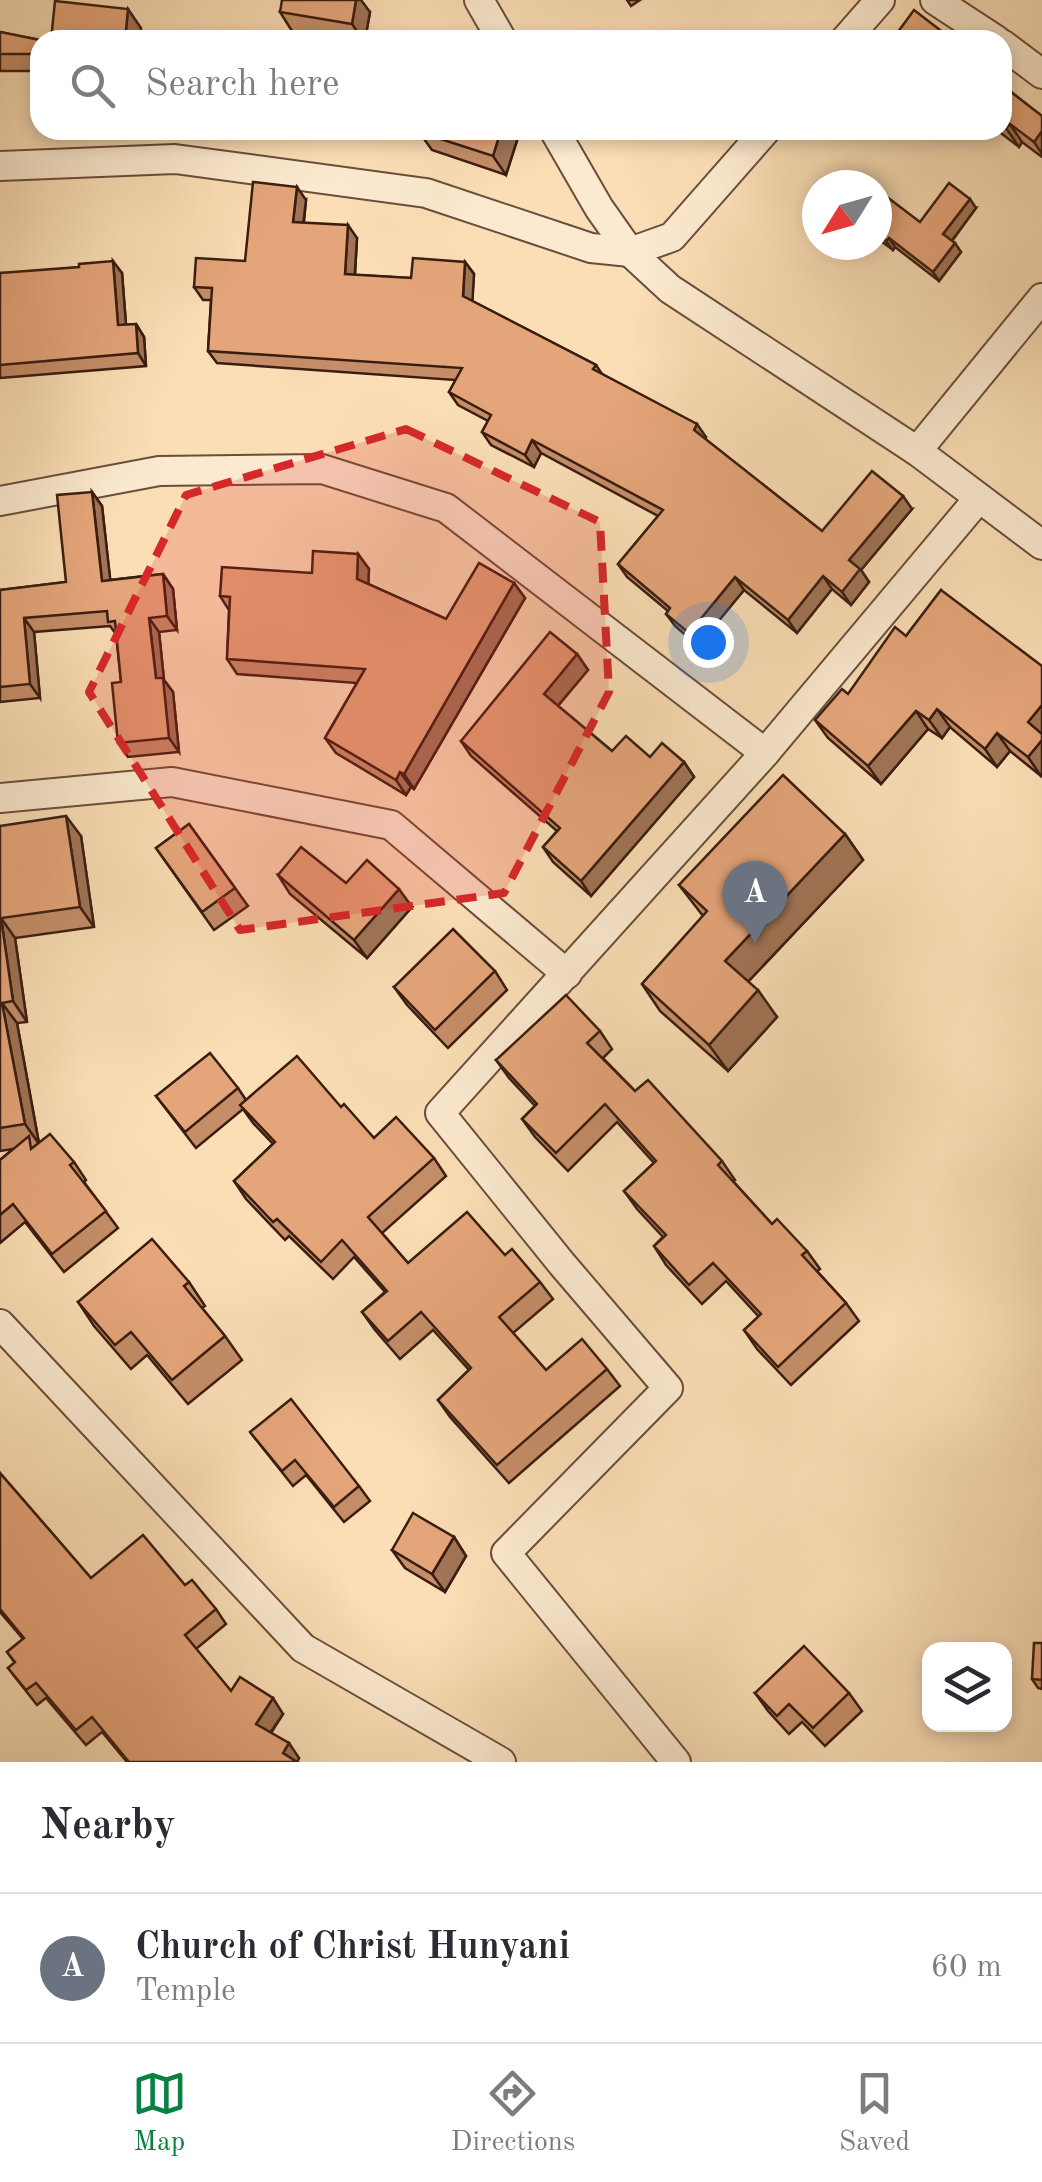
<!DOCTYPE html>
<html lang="en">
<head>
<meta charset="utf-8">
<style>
	body { margin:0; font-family:"Old Standard TT",serif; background:#f2f2f3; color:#2b2b33 }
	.controls { position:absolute; right:30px; bottom:30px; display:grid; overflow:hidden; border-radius:20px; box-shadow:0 5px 15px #0003 }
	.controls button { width:90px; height:90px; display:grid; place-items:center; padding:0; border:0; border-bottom:2px solid #e1e1e2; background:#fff; color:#2b2b33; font:50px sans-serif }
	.compass { position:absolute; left:802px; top:170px; width:90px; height:90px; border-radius:50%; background:#fff; box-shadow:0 5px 15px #0003; rotate:233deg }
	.you { position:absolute; left:708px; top:642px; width:35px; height:35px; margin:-25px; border:8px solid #fff; border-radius:50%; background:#1a73e8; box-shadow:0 0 0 15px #1a73e833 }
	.badge { display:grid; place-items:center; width:65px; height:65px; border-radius:50%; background:#0b8043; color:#fff; font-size:32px; font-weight:700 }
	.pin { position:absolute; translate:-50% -82px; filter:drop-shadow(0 2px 5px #0008) }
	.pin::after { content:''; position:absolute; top:52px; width:35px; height:30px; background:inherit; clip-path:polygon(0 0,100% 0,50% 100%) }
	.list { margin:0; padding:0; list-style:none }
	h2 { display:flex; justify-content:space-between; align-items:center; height:130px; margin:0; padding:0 40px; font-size:42px }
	h2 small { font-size:32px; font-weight:400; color:#7c7c81 }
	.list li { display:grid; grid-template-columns:65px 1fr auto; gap:30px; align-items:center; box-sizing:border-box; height:150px; padding:0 40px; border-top:2px solid #e1e1e2 }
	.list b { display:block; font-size:38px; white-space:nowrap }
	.list p { margin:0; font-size:32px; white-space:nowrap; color:#7c7c81 }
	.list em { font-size:32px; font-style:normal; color:#7c7c81 }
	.icon { flex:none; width:55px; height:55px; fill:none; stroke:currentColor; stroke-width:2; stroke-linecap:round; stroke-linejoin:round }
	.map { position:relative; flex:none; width:1042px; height:1762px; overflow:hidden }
	.search { position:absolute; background:#fff; box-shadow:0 5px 15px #0003; left:30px; right:30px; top:30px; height:110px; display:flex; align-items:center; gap:25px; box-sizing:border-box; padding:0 35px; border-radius:30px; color:#7c7c81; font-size:38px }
	.sheet { height:280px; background:#fff }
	nav { display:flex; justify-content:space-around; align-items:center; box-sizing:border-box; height:140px; border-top:2px solid #e1e1e2; background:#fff; font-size:28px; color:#7c7c81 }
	nav a { display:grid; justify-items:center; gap:5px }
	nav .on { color:#0b8043 }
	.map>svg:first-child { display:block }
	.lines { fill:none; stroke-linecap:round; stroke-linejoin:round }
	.street-casing { stroke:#6a4d3a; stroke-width:32 }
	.street { stroke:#fcead0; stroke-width:28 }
	.wall { fill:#c58e69; stroke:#3a1d11; stroke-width:2.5 }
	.shaded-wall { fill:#a07455; stroke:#3a1d11; stroke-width:2.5 }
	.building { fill:#e5a57a; stroke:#3a1d11; stroke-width:2.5 }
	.marked { fill:#d62828; fill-opacity:0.2; stroke:#d62828; stroke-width:8; stroke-dasharray:20 12; stroke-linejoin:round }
</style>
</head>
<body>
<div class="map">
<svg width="1042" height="1762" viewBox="0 0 1042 1762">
	<rect width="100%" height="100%" fill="#fbdeb6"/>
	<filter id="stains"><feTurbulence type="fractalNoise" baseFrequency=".002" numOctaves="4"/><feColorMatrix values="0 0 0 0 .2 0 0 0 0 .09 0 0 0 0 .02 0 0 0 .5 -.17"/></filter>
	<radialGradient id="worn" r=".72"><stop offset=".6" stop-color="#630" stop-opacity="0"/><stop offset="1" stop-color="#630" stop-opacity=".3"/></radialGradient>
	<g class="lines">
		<defs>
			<g id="street">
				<polyline points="479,0 502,40"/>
				<polyline points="935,0 996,40"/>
				<polyline points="845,40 880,0"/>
				<polyline points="1002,44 1042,74"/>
				<polyline points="554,130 599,208 630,252 670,289 917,451 1042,545"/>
				<polyline points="0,166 175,159 426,193 591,248 630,252 672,237 766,130"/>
				<polyline points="917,451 1042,298"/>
				<polyline points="0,501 159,471 322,469 446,508 765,753"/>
				<polyline points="0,798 172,782 391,825 567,974"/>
				<polyline points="0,1324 303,1648 501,1762"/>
				<polyline points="676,1762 506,1553 668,1388 562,1264 440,1113 765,753 979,498"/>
			</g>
		</defs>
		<use href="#street" class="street-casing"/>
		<use href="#street" class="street"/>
	</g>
	<g class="wall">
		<polygon points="627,0 640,0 631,6"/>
		<polygon points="280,12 370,12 365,40 349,40 292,31"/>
		<polygon points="0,32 40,40 40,71 0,71"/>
		<polygon points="1002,85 1042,116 1042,157 1022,142 1019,147 997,130 1002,130"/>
		<polygon points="520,131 506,175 432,150 419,132"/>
		<polygon points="306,200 304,222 357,238 355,275 411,278 465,262 474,274 472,301 596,365 602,374 706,437 705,439 822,531 912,509 861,570 869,582 851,605 832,589 797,633 744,590 698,646 675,626 666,614 668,611 627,577 618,564 658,516 541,453 534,467 491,445 482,432 488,421 458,405 449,392 456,380 217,363 208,351 211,300 203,300 194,287 245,261"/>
		<polygon points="877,201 920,222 976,208 952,241 961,252 939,281 895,247 893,250 877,238"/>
		<polygon points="0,273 122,273 126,325 136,324 144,337 146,366 0,378"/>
		<polygon points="92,492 102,506 110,580 163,574 173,589 177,630 159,632 164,680 173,692 179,752 128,757 118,743 121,682 116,634 110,626 34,632 40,698 0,702 0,590 66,582"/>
		<polygon points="358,554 369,569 368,584 446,619 514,583 525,598 414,789 411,787 406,795 336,753 325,738 357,683 237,674 227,659 229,610 220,596 312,573"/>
		<polygon points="941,590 1041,776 1010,751 997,767 950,727 942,738 928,729 881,784 828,738 815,720 848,694 906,636"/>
		<polygon points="577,654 588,670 558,706 612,751 684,762 694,777 591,896 553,862 543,847 557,831 471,756 461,741"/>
		<polygon points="189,824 248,906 214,930 156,848"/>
		<polygon points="0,826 81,836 94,927 15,938 27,1022 17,1023 39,1143 74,1162 86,1180 84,1182 118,1228 64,1272 25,1222 0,1243 0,1160 13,1149 0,1151"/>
		<polygon points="845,834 863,860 748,982 777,1017 728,1071 660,1011 642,984 703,916 679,885"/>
		<polygon points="278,875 412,907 367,958 290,894"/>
		<polygon points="495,971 507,990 448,1048 407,1005 394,987"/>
		<polygon points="600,1031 612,1049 603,1058 635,1091 722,1161 735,1180 733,1181 772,1224 807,1251 820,1269 817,1271 846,1303 859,1321 791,1385 757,1349 744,1330 759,1317 726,1281 702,1304 666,1265 654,1246 663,1237 637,1209 624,1191 654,1163 617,1122 568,1171 535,1137 522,1119 535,1106 509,1078 496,1060"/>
		<polygon points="238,1088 246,1100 341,1107 374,1138 434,1158 446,1176 382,1233 408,1263 505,1255 540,1282 553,1299 513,1333 546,1370 607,1369 620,1386 509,1483 450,1417 438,1400 469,1370 433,1330 400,1359 375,1330 362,1312 385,1292 354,1257 333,1279 289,1236 285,1240 246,1199 234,1181 273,1144 253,1123 243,1109 196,1148 156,1096"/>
		<polygon points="189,1282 205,1306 202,1308 225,1336 242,1360 188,1404 147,1355 131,1369 94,1326 78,1302"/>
		<polygon points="250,1432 359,1486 370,1501 344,1522 306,1475 293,1486"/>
		<polygon points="0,1473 91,1578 185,1585 216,1609 226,1624 196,1649 231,1691 283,1714 271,1733 299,1758 297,1762 127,1762 102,1732 86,1745 46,1698 37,1705 8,1668 15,1663 7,1652 23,1639 0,1612"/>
		<polygon points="454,1537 466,1556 445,1592 405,1568 392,1550"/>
		<polygon points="1042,1643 1042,1689 1038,1688 1032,1679"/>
		<polygon points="755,1693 849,1693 862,1711 825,1746 802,1722 789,1734 768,1711"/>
	</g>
	<g class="shaded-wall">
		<polygon points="356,0 361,0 370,12 365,40 363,40 352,24"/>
		<polygon points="128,9 141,28 140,40 125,40"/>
		<polygon points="1010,124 1022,142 1019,147 1006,128"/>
		<polygon points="501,130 520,131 506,175 493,156"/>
		<polygon points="1042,131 1042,154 1034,142"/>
		<polygon points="297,187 306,200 302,235 293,222"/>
		<polygon points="970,199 976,208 950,243 943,234"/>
		<polygon points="348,225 357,238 354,287 345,274"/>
		<polygon points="889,238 895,247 893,250 886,241"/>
		<polygon points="955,243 961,252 939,281 933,272"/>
		<polygon points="113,261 122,273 127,338 118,325"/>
		<polygon points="465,262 474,274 472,309 463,296"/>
		<polygon points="136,324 144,337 146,366 138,353"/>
		<polygon points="697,424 706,437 703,443 694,430"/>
		<polygon points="532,440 541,453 534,467 525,455"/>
		<polygon points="92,492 102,506 112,595 102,581"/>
		<polygon points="903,496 912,509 861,570 869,582 851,605 842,592 849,560"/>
		<polygon points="358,554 369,569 368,593 357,579"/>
		<polygon points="163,574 173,589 177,630 167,616"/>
		<polygon points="823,576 832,589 797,633 788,620"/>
		<polygon points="735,577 744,590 698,646 689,633"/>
		<polygon points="514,583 525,598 414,789 404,774"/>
		<polygon points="24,618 34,632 40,698 30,684"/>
		<polygon points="149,618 159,632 164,680 173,692 179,752 169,738 156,678"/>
		<polygon points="577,654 588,670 555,709 544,694"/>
		<polygon points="1042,705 1042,739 1028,722"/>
		<polygon points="937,709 950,727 942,738 929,720"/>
		<polygon points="916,711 928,729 881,784 868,766"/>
		<polygon points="997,733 1010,751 997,767 985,749"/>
		<polygon points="1042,740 1042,774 1041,776 1028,757"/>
		<polygon points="684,762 694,777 591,896 581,881"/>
		<polygon points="400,772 411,787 406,795 396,780"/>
		<polygon points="66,816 81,836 94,927 80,907"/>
		<polygon points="845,834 863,860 743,987 725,961"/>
		<polygon points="399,889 412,907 367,958 354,940"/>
		<polygon points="1,918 15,938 27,1022 13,1001"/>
		<polygon points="758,990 777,1017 728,1071 709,1045"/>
		<polygon points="2,1003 17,1023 39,1144 25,1124"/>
		<polygon points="454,1537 466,1556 445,1592 432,1574"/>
		<polygon points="273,1698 283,1714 266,1739 256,1724"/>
		<polygon points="289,1743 299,1758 297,1762 283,1753"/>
	</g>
	<g class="building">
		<polygon points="282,0 356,0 352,24 280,12"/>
		<polygon points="55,1 128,9 125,40 51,40"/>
		<polygon points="914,10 953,40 892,40"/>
		<polygon points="0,32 40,40 40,54 0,54"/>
		<polygon points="1002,85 1042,116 1042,131 1034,142 1010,124 1006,128 1002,125"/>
		<polygon points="419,130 501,130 493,156 419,132"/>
		<polygon points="253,182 297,187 293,222 348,225 345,274 411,278 413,258 465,262 463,296 596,365 593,369 697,424 694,430 822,531 872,471 903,496 849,560 860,569 842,592 823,576 788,620 735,577 689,633 666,614 670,608 618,564 663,510 532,440 525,455 482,432 491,415 449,392 462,368 208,351 212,288 194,287 196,258 245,261"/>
		<polygon points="949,183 970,199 943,234 955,243 933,272 889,238 886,241 877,234 877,201 883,194 920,222"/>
		<polygon points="113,261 118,325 136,324 138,353 0,365 0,273 79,267 79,264"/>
		<polygon points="92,492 102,581 163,574 167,616 149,618 156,678 163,678 169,738 118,743 112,683 121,682 115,621 108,622 107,611 24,618 30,684 0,687 0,590 66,582 57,495"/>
		<polygon points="313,551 358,554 357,579 446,619 479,563 514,583 404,774 400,772 396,780 325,738 365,669 227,659 230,597 220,596 222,567 312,573"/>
		<polygon points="941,590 1042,666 1042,705 1028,722 1042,734 1042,740 1028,757 997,733 985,749 937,709 929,720 916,711 868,766 815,720 842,689 848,694 895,627 906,636"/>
		<polygon points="550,632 577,654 544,694 612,751 626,736 650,757 662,743 684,762 581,881 543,847 560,828 461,741"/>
		<polygon points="783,775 845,834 725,961 758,990 709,1045 642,984 707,911 679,885"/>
		<polygon points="66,816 80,907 1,918 13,1001 2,1003 25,1124 0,1128 0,826"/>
		<polygon points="189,824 235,888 202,912 156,848"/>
		<polygon points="301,847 346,883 367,860 399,889 354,940 278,875"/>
		<polygon points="453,929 495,971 435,1030 394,987"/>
		<polygon points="566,995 600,1031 587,1043 635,1091 648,1080 722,1161 718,1165 772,1224 777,1219 807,1251 802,1255 846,1303 778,1367 744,1330 761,1314 713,1263 689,1285 654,1246 666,1235 624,1191 656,1161 605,1104 556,1153 522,1119 537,1104 496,1060"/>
		<polygon points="210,1053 238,1088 185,1132 156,1096"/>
		<polygon points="297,1056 341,1107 344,1104 374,1138 396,1117 434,1158 368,1217 408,1263 467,1212 505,1255 512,1249 540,1282 499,1317 546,1370 582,1339 607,1369 497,1465 438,1400 471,1368 421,1312 388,1341 362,1312 387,1291 342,1240 321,1262 277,1219 273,1222 234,1181 275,1142 240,1105"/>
		<polygon points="50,1134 74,1162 70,1165 106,1211 52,1254 13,1204 0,1215 0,1160 29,1136 31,1149"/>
		<polygon points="152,1239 189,1282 184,1286 225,1336 172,1380 131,1332 115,1345 78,1302"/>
		<polygon points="291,1399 359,1486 334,1507 295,1460 282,1471 250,1432"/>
		<polygon points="0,1473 91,1578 143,1535 185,1585 192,1580 216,1609 185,1635 231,1691 240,1677 273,1698 256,1724 289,1743 283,1753 297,1762 129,1762 92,1717 76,1730 36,1683 26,1690 8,1668 15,1662 7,1652 24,1638 0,1609"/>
		<polygon points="413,1513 454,1537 432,1574 392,1550"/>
		<polygon points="1034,1643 1042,1643 1042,1680 1032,1679"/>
		<polygon points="804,1646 849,1693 813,1728 789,1704 777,1716 755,1693"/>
	</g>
	<path class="marked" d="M 406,429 L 600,522 L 609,692 L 504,893 L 240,930 L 89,692 L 186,495 Z"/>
	<rect width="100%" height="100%" filter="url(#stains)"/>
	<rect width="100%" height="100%" fill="url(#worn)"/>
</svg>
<div class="controls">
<button><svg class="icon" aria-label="layers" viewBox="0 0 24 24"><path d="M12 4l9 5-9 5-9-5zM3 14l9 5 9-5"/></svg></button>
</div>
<svg class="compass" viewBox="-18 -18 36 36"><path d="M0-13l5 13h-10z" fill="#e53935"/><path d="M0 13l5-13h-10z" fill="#7c7c81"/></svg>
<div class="you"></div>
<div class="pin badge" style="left:755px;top:943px;background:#6b7280">A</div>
<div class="search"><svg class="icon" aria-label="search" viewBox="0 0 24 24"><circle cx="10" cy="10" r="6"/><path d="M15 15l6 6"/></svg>Search here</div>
</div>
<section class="sheet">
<h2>Nearby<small></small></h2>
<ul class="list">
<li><span class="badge" style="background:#6b7280">A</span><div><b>Church of Christ Hunyani</b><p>Temple</p></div><em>60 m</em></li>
</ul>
</section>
<nav>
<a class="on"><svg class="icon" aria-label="map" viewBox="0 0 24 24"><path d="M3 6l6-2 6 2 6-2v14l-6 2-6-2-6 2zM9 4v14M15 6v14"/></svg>Map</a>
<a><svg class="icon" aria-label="directions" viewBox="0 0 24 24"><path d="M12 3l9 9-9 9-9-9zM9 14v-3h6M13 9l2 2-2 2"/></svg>Directions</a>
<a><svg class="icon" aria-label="saved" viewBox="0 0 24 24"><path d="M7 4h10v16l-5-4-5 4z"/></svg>Saved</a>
</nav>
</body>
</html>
